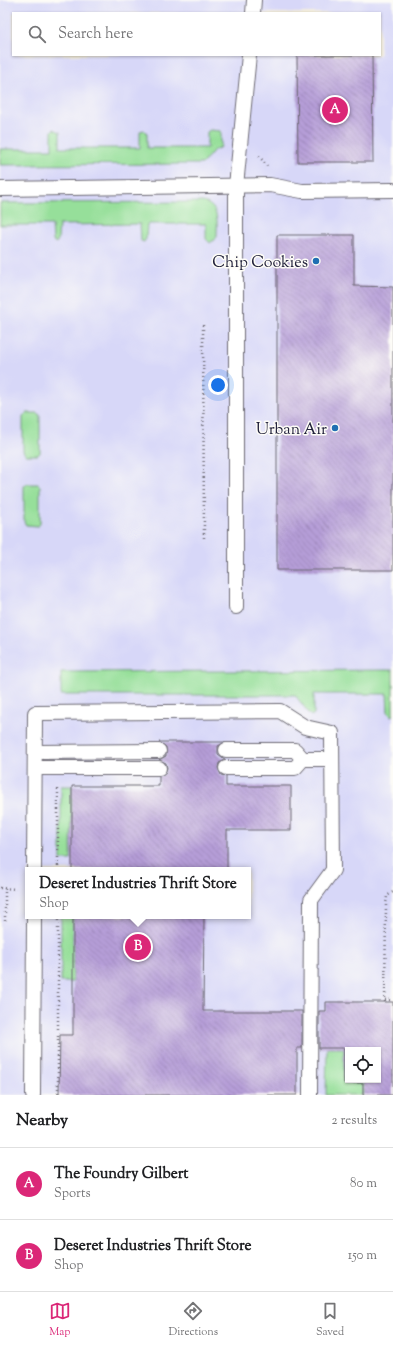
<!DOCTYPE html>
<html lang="en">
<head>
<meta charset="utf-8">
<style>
	body { margin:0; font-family:"Sorts Mill Goudy",serif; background:#f2f2f2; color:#202124 }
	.controls { position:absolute; right:12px; bottom:12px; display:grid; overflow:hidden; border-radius:0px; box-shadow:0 1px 3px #0004 }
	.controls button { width:36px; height:36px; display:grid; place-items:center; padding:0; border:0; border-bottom:1px solid #e0e0e0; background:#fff; color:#202124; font:20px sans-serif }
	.you { position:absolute; left:218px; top:385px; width:14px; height:14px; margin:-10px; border:3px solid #fff; border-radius:50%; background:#1a73e8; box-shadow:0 0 0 6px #1a73e833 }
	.badge { display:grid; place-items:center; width:26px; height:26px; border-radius:50%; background:#db2777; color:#fff; font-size:13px; font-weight:700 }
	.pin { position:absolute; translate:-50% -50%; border:2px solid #fff; box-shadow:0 1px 4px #0006 }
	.popup { position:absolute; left:25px; top:867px; width:226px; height:52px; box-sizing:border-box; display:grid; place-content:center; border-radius:0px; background:#fff; filter:drop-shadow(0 1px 3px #0005); font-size:13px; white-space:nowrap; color:#757577 }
	.popup b { font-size:15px; color:#202124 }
	.popup::after { content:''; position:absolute; left:50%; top:100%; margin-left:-8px; border:8px solid transparent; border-top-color:#fff }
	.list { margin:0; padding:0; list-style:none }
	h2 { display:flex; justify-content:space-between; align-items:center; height:52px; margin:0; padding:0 16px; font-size:17px }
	h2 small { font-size:13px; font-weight:400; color:#757577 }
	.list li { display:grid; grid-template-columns:26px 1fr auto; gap:12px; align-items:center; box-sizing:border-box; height:72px; padding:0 16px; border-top:1px solid #e0e0e0 }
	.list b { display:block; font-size:15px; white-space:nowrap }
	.list p { margin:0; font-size:13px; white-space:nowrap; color:#757577 }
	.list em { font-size:13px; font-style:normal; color:#757577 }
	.icon { flex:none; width:22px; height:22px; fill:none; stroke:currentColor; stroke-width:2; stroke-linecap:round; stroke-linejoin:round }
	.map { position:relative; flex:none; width:393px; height:1095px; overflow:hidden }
	.search { position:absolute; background:#fff; box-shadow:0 1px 3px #0004; left:12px; right:12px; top:12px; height:44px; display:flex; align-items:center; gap:10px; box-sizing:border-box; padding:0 14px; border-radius:0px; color:#757577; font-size:15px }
	.sheet { height:196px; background:#fff }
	nav { display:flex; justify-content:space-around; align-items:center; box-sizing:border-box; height:56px; border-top:1px solid #e0e0e0; background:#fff; font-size:11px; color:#757577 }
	nav a { display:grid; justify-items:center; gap:2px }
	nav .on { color:#db2777 }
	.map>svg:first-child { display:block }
	.built { fill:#d7d7f8; fill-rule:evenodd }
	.green { fill:#96df9a; stroke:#5c806a }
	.building { fill:url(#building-back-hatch); fill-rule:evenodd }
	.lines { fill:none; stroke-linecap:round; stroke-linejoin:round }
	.service-casing { stroke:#6c6973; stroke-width:16 }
	.path { stroke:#6c6973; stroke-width:2.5; stroke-dasharray:1 3; stroke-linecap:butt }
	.service { stroke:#fff; stroke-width:14 }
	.poi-dot { fill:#1f6fb2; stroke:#fdfcf7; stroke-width:1.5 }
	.labels { text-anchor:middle; stroke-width:3; stroke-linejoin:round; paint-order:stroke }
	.poi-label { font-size:16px; fill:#22223b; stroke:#fdfcf7; text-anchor:end }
</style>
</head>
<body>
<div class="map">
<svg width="393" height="1095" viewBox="0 0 393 1095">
	<defs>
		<pattern id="building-back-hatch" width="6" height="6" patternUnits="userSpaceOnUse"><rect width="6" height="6" fill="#b69ed8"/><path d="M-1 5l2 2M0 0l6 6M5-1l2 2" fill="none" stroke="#9480b0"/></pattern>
	</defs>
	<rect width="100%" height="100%" fill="#fdfcf7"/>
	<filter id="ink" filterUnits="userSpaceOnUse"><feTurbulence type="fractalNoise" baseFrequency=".025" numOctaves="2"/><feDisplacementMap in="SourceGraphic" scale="8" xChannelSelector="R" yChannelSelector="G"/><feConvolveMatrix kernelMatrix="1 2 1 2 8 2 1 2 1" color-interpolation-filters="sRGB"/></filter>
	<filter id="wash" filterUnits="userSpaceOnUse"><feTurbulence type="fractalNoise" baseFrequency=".012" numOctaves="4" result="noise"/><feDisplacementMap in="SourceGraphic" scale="16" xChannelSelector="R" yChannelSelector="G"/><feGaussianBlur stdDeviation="0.9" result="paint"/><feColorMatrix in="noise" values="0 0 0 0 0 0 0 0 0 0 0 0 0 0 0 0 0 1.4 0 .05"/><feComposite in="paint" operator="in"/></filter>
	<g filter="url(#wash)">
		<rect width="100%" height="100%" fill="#f4eeda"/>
		<path class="built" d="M 0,0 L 393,0 L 393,1095 L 0,1095 ZM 13,13 L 380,13 L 380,55 L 13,55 ZM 28,870 L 248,870 L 248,916 L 28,916 ZM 348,1050 L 378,1050 L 378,1080 L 348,1080 Z"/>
		<g class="green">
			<polygon points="54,129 60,132 60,148 140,148 140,131 144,130 147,133 147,148 207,148 207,132 210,130 221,131 221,147 214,150 202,164 0,165 0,149 52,149 52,131"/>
			<path d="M 203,202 C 220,206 217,223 217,237 L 210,243 L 206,239 L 206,224 L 147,224 L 146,239 L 144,242 L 141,241 L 140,224 L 59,225 L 58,240 L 56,243 L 53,241 L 52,225 L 0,225 L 0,203 Z"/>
			<polygon points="27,413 37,413 40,415 40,453 38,455 26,455 23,451 23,416"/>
			<polygon points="27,484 38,484 40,486 40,524 38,526 26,525 24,522 24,486"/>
			<polygon points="393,670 393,715 391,716 388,713 387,694 314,694 314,714 311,716 295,695 61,695 61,672"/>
			<polygon points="61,786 72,786 71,860 61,860"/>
			<rect x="61" y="916" width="12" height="66"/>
			<polygon points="327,1048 344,1048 344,1083 363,1083 363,1095 326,1095"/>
		</g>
		<g id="blocks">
			<g class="building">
				<polygon points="297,55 372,55 373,162 298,162"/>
				<polygon points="277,235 354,235 354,286 393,287 393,570 277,570"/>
				<polygon points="159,742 226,742 218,746 218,754 226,760 219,763 218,768 221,775 226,776 226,786 291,786 291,830 227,830 227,870 72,870 72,786 159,786 159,776 164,775 167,768 166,763 159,760 166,756 166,747"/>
				<polygon points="73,916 204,916 203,1011 302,1011 302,1048 297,1048 297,1095 59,1095 60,1035 73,1035"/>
				<path d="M 326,1002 L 393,1002 L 393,1095 L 363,1095 L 363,1083 L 344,1083 L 344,1048 L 319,1048 L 319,1011 L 326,1011 ZM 348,1050 L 378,1050 L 378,1080 L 348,1080 Z"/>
			</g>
		</g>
	</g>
	<g filter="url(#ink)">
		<use href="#blocks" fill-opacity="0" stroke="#6c6973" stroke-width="1"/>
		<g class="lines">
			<defs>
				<g id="service">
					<polyline points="253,13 254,0"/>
					<polyline points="0,189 270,185 302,191 393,190"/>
					<polyline points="236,607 236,186 249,55"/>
					<polyline points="226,750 295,750 303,759"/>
					<polyline points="35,752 159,751"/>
					<polyline points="35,768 159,768"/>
					<polyline points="226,768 295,768 303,759 332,759"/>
					<polyline points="34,870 35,713 280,711 305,727 332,733 333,870 311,900 310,1095"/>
					<polyline points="33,1095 34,916"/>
				</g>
			</defs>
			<use href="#service" class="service-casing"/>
			<g class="path">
				<polyline points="259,156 267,166"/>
				<polyline points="203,325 204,538"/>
				<polyline points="58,789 58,870"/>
				<polyline points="0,888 16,889"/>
				<polyline points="5,888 5,923"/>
				<polyline points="58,916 58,1095"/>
				<polyline points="385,1000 393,1000"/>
				<polyline points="385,1002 386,904 387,896 393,892"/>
			</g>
			<use href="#service" class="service"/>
		</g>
	</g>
	<g class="poi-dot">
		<circle cx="316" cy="261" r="4"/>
		<circle cx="335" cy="428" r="4"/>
	</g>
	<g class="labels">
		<g class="poi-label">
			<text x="308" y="267">Chip Cookies</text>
			<text x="327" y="434">Urban Air</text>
		</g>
	</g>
</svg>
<div class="controls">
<button><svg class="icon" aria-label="locate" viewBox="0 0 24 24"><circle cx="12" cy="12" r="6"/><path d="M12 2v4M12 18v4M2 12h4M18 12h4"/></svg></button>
</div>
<div class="you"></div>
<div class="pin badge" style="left:335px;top:110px">A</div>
<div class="pin badge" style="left:138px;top:947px">B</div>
<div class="popup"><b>Deseret Industries Thrift Store</b>Shop</div>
<div class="search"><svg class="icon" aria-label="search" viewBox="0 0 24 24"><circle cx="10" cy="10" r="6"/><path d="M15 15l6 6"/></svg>Search here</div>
</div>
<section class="sheet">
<h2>Nearby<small>2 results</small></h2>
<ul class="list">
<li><span class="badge">A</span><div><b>The Foundry Gilbert</b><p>Sports</p></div><em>80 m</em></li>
<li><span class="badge">B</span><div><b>Deseret Industries Thrift Store</b><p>Shop</p></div><em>150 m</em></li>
</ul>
</section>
<nav>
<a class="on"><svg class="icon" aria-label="map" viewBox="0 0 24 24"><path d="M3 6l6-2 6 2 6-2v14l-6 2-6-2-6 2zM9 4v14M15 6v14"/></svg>Map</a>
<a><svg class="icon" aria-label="directions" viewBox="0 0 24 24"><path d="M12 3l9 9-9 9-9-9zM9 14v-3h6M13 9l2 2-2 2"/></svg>Directions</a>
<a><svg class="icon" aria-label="saved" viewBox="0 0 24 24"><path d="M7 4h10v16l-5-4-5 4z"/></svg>Saved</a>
</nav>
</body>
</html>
